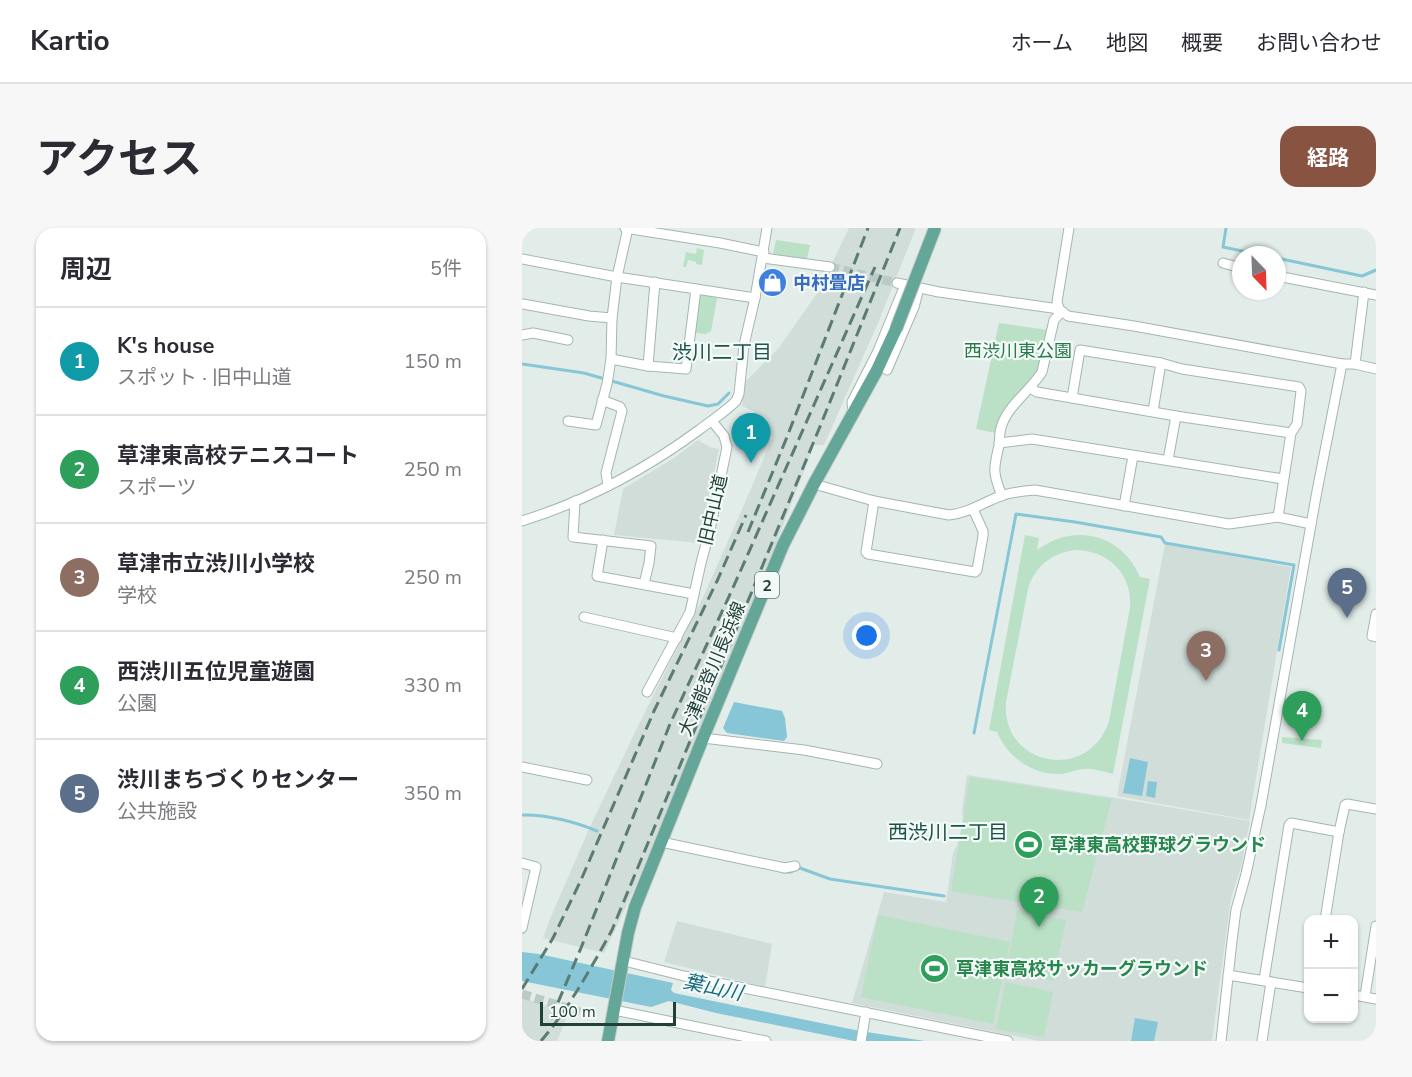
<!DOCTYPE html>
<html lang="ja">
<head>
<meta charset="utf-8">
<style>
	body { margin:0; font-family:"Nunito Sans","Noto Sans JP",sans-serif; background:#f7f7f7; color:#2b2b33 }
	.controls { position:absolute; right:18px; bottom:18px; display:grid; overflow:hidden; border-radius:12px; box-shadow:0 2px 4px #0004 }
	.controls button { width:54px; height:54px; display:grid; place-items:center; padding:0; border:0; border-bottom:2px solid #e1e1e2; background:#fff; color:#2b2b33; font:30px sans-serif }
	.compass { position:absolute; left:710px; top:18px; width:54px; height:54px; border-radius:50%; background:#fff; box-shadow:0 2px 4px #0004; rotate:157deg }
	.scale { position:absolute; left:18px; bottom:15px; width:136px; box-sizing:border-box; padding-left:6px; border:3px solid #214039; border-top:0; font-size:16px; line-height:21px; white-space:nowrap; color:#214039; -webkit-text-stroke:4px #f3f9f7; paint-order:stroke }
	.you { position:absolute; left:345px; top:408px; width:21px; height:21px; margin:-15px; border:4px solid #fff; border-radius:50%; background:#1a73e8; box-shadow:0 0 0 9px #1a73e833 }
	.badge { display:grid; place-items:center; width:39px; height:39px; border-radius:50%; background:#885341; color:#fff; font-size:20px; font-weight:700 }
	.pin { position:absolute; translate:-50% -50px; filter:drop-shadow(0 2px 3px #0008) }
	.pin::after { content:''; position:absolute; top:32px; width:21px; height:18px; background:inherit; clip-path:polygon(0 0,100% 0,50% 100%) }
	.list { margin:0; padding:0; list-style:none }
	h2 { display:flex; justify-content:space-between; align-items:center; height:78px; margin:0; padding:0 24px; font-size:26px }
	h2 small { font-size:20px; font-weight:400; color:#7c7c81 }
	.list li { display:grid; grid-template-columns:39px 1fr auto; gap:18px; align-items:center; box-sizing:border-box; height:108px; padding:0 24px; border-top:2px solid #e1e1e2 }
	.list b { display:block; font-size:22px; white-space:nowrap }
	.list p { margin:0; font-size:20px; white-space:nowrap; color:#7c7c81 }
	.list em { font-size:20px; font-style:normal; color:#7c7c81 }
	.map { position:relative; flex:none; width:854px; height:813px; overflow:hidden; border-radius:18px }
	header { display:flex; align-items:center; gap:36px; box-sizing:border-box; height:84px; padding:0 30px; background:#fff; border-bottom:2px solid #e1e1e2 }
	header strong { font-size:28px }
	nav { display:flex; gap:33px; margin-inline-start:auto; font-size:21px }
	.intro { display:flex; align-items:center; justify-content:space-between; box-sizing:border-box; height:144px; padding:0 36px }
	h1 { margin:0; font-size:42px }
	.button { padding:15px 27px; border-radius:18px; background:#885341; color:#fff; font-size:21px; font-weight:700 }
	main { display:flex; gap:36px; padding:0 36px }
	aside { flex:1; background:#fff; border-radius:18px; box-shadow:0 2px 4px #0004 }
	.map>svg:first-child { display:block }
	.built { fill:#d0ddd8 }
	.green { fill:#bae0c6; fill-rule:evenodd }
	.water { fill:#87c6d6 }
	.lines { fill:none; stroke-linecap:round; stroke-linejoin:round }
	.stream { stroke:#87c6d6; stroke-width:3 }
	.minor-tunnel { stroke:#bbcac6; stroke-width:9; stroke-dasharray:9 4.5; stroke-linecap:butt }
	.minor-casing { stroke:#a4b6b1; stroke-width:11 }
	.major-casing { stroke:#c1cac8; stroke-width:14 }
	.minor { stroke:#fff; stroke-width:9 }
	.major { stroke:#64a697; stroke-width:12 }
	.rail { stroke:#5b7b74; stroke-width:3; stroke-dasharray:12 6; stroke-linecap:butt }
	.major-bridge-casing { stroke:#c1cac8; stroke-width:14; stroke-linecap:butt }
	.major-bridge { stroke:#64a697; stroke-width:12 }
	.labels { text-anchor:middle; stroke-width:4.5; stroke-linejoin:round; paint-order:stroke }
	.shield { fill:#f3f9f7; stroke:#607872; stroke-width:1.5 }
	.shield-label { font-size:16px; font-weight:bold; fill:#214039 }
	.shop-label { font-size:18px; font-weight:bold; fill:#366cbe; stroke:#f3f9f7; text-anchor:start }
	.park-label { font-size:18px; fill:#28794b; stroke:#f3f9f7 }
	.street-label { font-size:18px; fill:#214039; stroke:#f3f9f7 }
	.leisure-label { font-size:18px; font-weight:bold; fill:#27864d; stroke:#f3f9f7; text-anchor:start }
	.neighbourhood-label { font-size:20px; fill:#1b5348; stroke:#f3f9f7 }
	.water-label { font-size:20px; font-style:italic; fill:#176a80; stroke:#f3f9f7 }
</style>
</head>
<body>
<header>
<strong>Kartio</strong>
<nav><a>ホーム</a><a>地図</a><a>概要</a><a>お問い合わせ</a></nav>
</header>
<div class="intro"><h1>アクセス</h1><a class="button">経路</a></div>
<main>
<aside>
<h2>周辺<small>5件</small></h2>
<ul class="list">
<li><span class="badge" style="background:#0f9aa8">1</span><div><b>K's house</b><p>スポット · 旧中山道</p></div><em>150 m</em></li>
<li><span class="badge" style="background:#2e9e5b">2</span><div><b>草津東高校テニスコート</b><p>スポーツ</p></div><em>250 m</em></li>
<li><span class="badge" style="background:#8d6e63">3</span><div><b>草津市立渋川小学校</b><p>学校</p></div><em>250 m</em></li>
<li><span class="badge" style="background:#2e9e5b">4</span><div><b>西渋川五位児童遊園</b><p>公園</p></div><em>330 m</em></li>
<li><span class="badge" style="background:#5c6f8a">5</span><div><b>渋川まちづくりセンター</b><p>公共施設</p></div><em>350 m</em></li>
</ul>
</aside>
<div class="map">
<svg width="854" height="813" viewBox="0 0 854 813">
	<rect width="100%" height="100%" fill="#e2ede9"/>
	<g class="built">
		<polygon points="327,0 394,0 356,95 302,217 292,217 240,352 172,518 114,657 82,725 21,710 28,691 67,601 114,502 183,365 225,270 251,208 228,198 233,184 220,178 223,154 256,121 296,64"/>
		<polygon points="176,212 188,219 197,221 177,315 92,307 101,261 152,230"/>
		<polygon points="643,316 769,339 727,592 595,568"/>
		<polygon points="445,547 594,570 728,593 719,639 709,670 690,813 517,813 330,775 362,664 424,674 431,625 436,615 441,592 440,583"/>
		<polygon points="155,693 250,716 243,759 142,734"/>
		<polygon points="0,769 46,786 35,813 0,813"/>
	</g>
	<g class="green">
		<polygon points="254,12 288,17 285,31 253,28 251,26"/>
		<polygon points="175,20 182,22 180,37 174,36 174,34 166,32 164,39 161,39 164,24 174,26"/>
		<polygon points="180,67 194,69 195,71 189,103 184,106 173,105 172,103 175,70"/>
		<polygon points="477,95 526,102 518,135 515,143 508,153 481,184 474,205 454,201"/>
		<path d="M 503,307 L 517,310 L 515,322 C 552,294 600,306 618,349 L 628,351 L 591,546 C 582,544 571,540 563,541 C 555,541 547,545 539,546 C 511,547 486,530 475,504 L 467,502 ZM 553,322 C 586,322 611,346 608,380 L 587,493 C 567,555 479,539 484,474 L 506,361 C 513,338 530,325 553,322 Z"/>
		<polygon points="760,509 800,512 799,520 760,515"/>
		<polygon points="448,549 590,571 560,684 429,663"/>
		<polygon points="495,682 544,692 531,753 484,744"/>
		<polygon points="356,687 488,714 471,796 339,769"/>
		<polygon points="483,754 531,764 522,809 474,801"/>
	</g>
	<g class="water">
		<polygon points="212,474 260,483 263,490 265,509 262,513 205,505 201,500"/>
		<polygon points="608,530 626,534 620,568 601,565"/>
		<polygon points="626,553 635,554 633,570 624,568"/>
		<polygon points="0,724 17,726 151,755 149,762 152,765 338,803 403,813 332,813 194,785 147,773 129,779 0,753"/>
		<polygon points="613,790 636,794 632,813 609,813"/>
	</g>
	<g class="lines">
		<g class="stream">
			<polyline points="704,0 701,19 739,27"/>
			<polyline points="755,30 840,48 854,42"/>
			<polyline points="0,136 62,145 142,168 186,178 196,176 207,165"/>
			<polyline points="452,505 494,286 553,294 639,309 643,315 772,337 757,422"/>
			<path d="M 0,587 C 23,586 54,594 75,603"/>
			<polyline points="262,644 268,644 278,640 308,651 422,668"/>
		</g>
		<g class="minor-tunnel">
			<polyline points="308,39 375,55"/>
			<polyline points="0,766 58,784"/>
		</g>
		<defs>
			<g id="minor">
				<polyline points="103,0 198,15 242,24"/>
				<polyline points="106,0 95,49 90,90 89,131 126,138 164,141 174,61 233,70"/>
				<polyline points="241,30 308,39"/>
				<polyline points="0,31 95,49 174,61"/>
				<polyline points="701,35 719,40"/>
				<polyline points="755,48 854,67"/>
				<polyline points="375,55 417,64 537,81 546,88 612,98 820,136 833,136 854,141"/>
				<polyline points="1,76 67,88 90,90"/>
				<polyline points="537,81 535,74 547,0"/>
				<polyline points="0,107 11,105 46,112"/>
				<polyline points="833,136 842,64"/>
				<polyline points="126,138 133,54"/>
				<polyline points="365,142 392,79 397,60"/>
				<polyline points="508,160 515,164 550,170 654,188 769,205"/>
				<polyline points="550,170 558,122 639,135 660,141 777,159 779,163 775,196 769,205 756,289"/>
				<polyline points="80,172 98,179 100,183 84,245 86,258"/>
				<polyline points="631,183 639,135"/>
				<polyline points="331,185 330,174 356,123 383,57"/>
				<polyline points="46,193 74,197 85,156 89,131"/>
				<polyline points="477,215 510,211 761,251"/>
				<polyline points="646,232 654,188"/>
				<path d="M 292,256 L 352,273 L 427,287 C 447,285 462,274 481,267 C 491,264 502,263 513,262 L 707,296 L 756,289 L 789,296"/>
				<path d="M 480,268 C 471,246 471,241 477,218 C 478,212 477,206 479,200 C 484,179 509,162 520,144 L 532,92 L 539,84"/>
				<polyline points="53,273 51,309 129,318 127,335 122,356"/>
				<polyline points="352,273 344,324 346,326 453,344 455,342 461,308 461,303 451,281"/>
				<polyline points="602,278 611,228"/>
				<path d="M 0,293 C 64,273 124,241 177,202 C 190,192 203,184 214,173 L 217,166 L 222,117 L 233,70 L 245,0"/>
				<polyline points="81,312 75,348 172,366"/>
				<polyline points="854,386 850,408 854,409"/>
				<polyline points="62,389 155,410"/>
				<polyline points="125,464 168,384 179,335 189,297 205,219 202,208 190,193"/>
				<polyline points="181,510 282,522 355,536"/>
				<polyline points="0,539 65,552"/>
				<polyline points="139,614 263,640 273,638"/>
				<polyline points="0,635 14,639 0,700"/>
				<polyline points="803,692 817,604"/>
				<polyline points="102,733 162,748 486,813"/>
				<polyline points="706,747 786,760"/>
				<polyline points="742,752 767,597 769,595 817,604 823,577 825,576 854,581"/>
				<polyline points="832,767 854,771"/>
				<polyline points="843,768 854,698"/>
				<polyline points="92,782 244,813"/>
				<polyline points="339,813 344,784"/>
				<polyline points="699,813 710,713 714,682 724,646 739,577 795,263 820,136"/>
				<polyline points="740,813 749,754"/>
			</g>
			<polyline id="major" points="86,813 106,705 113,679 181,510 261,317 292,256 355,142 374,101"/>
		</defs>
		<use href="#minor" class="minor-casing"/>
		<use href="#major" class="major-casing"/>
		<use href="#minor" class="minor"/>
		<use href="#major" class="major"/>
		<g class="rail">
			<polyline points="226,304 265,209 346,0"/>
			<polyline points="0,761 31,710 59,652 132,483 196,351 224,287"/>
			<polyline points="29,791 59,720 148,496 210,362 353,39"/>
			<path d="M 19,813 C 47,780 69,740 90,702 L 297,201 L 378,0"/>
		</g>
		<defs>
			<polyline id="major-bridge" points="374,101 413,0"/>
		</defs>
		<use href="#major-bridge" class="major-bridge-casing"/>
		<use href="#major-bridge" class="major-bridge"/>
	</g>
	<defs>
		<symbol id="shop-disc" viewBox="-11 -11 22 22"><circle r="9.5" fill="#3f7fe0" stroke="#f3f9f7"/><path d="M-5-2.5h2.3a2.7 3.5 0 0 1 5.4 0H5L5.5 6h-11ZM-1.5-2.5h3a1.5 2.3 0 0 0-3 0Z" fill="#fff"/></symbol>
		<symbol id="stadium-disc" viewBox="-11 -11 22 22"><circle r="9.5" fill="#2e9e5b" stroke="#f3f9f7"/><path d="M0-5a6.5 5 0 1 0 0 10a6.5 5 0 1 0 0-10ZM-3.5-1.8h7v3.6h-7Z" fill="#fff"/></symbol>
	</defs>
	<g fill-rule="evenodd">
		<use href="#shop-disc" x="234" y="38" width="33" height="33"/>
		<use href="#stadium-disc" x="490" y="600" width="33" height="33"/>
		<use href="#stadium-disc" x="396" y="724" width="33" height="33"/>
	</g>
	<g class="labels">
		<rect class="shield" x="233" y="344" width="24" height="26" rx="4.5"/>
		<g class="shield-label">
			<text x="245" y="363">2</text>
		</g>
		<g class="shop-label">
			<text x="271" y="61">中村畳店</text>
		</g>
		<g class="park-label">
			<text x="496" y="129">西渋川東公園</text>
		</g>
		<g class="street-label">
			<text transform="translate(191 282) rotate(-77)" y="6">旧中山道</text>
			<text transform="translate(190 441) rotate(-67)" y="6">大津能登川長浜線</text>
		</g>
		<g class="leisure-label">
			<text x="528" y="623">草津東高校野球グラウンド</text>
			<text x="434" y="747">草津東高校サッカーグラウンド</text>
		</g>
		<g class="neighbourhood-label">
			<text x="200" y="131">渋川二丁目</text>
			<text x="426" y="611">西渋川二丁目</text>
		</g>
		<g class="water-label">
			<text transform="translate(191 759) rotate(12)" y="7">葉山川</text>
		</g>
	</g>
</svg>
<div class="controls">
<button>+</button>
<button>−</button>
</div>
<svg class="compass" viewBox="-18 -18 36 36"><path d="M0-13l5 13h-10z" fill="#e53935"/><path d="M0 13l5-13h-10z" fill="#7c7c81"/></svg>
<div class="scale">100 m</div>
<div class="you"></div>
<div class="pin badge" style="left:229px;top:235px;background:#0f9aa8">1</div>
<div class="pin badge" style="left:517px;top:699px;background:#2e9e5b">2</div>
<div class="pin badge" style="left:684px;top:453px;background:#8d6e63">3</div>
<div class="pin badge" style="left:780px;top:513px;background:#2e9e5b">4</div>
<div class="pin badge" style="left:825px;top:390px;background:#5c6f8a">5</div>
</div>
</main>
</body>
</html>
